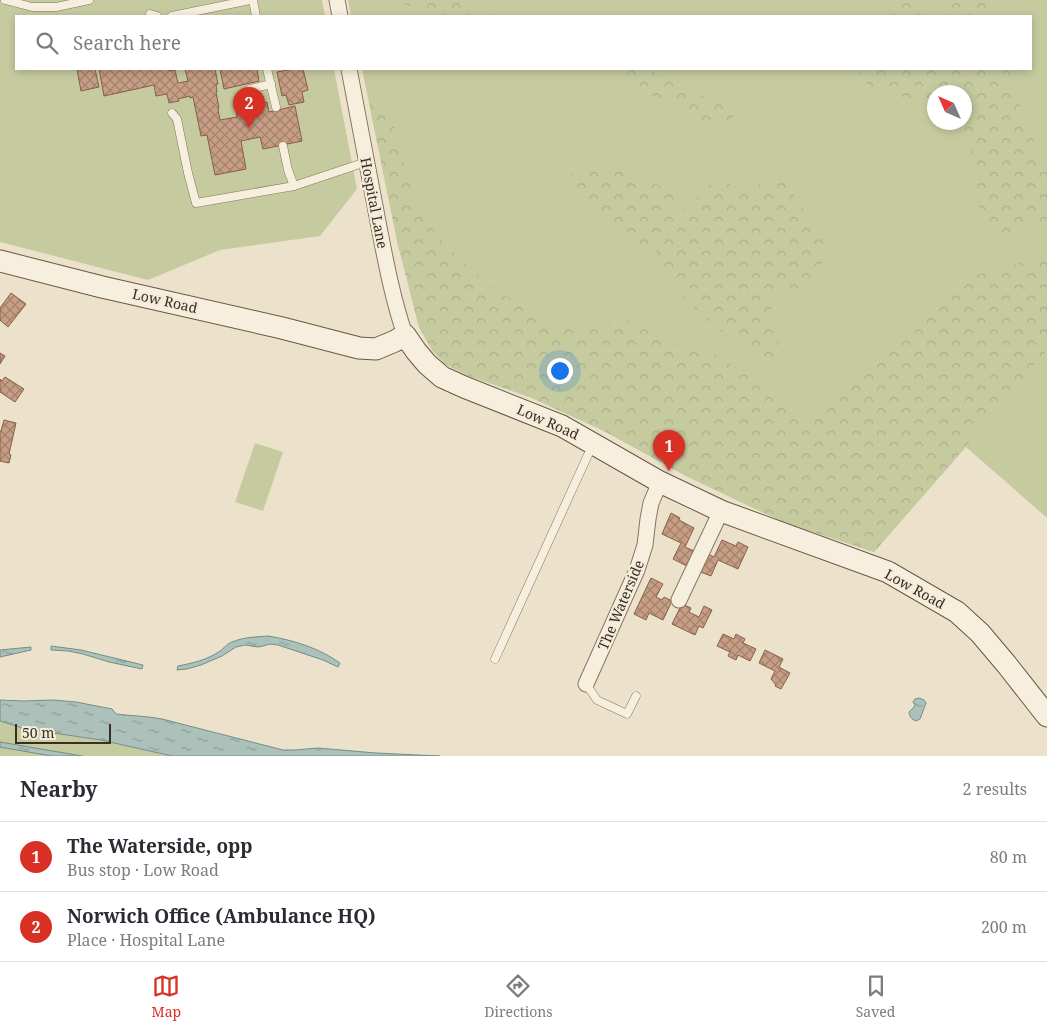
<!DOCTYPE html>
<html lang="en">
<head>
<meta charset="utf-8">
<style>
	body { margin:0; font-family:"Noto Serif",serif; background:#f7f7f7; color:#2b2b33 }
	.compass { position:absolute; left:927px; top:85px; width:45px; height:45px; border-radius:50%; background:#fff; box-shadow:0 2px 8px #0003; rotate:315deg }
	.scale { position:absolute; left:15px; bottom:12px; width:96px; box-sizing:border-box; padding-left:5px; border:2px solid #3a2d22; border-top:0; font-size:14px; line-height:18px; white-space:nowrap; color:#3a2d22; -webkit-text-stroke:4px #f4ecda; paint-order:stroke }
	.you { position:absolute; left:559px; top:370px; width:18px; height:18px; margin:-12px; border:4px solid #fff; border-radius:50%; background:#1a73e8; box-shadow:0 0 0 8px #1a73e833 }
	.badge { display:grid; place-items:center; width:32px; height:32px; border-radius:50%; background:#d93025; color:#fff; font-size:16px; font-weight:700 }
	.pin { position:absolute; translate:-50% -41px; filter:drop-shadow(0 1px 2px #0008) }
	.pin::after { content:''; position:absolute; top:26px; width:18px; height:15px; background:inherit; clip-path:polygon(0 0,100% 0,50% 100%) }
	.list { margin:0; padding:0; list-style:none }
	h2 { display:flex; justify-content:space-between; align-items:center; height:65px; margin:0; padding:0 20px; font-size:21px }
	h2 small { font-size:16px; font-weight:400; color:#7c7c81 }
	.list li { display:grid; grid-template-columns:32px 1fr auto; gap:15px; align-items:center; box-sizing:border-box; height:70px; padding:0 20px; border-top:1px solid #e1e1e2 }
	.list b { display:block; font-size:19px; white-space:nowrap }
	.list p { margin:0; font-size:16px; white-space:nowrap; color:#7c7c81 }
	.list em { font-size:16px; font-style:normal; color:#7c7c81 }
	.icon { flex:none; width:28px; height:28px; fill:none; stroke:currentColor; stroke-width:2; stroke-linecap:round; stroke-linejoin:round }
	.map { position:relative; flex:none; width:1047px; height:756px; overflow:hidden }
	.search { position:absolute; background:#fff; box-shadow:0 2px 8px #0003; left:15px; right:15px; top:15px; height:55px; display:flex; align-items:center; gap:12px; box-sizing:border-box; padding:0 18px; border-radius:0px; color:#7c7c81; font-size:19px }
	.sheet { height:205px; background:#fff }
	nav { display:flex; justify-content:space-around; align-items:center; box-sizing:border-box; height:70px; border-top:1px solid #e1e1e2; background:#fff; font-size:14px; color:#7c7c81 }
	nav a { display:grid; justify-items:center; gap:2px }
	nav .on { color:#d93025 }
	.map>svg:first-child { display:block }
	.grass { fill:#c6ca9f; fill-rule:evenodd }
	.forest { fill:url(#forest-crowns) }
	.water { fill:url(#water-ripples); stroke:#728f87 }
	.building { fill:url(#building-cross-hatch); stroke:#865f48 }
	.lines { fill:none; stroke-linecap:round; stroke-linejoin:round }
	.lane-casing { stroke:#887460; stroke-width:9 }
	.street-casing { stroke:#887460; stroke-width:17 }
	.secondary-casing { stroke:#6a5643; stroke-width:23 }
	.lane { stroke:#f7efde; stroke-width:8 }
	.street { stroke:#f7efde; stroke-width:15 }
	.secondary { stroke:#f7efde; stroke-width:21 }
	.labels { text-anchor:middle; stroke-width:4.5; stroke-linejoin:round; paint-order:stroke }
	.street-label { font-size:14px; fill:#3a2d22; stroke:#f4ecda }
</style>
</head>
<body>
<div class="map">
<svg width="1047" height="756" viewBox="0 0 1047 756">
	<defs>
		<pattern id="forest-crowns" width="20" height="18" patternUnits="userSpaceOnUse" patternTransform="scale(1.25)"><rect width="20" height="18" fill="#c6ca9f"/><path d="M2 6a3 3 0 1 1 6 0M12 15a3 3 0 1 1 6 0" fill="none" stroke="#abae89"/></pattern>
		<pattern id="water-ripples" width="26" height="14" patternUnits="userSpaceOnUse" patternTransform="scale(1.25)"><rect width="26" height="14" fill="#abc1ba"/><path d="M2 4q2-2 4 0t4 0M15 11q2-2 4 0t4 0" fill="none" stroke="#8c9d97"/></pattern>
		<pattern id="building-cross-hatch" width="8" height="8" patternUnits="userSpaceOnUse" patternTransform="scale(1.25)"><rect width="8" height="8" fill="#c79e84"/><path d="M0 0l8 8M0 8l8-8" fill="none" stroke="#a3816c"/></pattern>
	</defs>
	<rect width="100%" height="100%" fill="#ece2cb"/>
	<g class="grass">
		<polygon points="0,0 322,0 325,16 16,16 16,69 334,69 357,189 320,236 220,250 148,280 0,242"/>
		<path d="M 348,0 L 1047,0 L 1047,518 L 966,447 L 874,552 L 783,522 L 688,477 L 604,431 L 532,398 L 469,376 L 445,364 L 432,350 L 419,327 L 398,245 L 362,69 L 1031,69 L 1031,16 L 351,16 ZM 934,92 L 964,92 L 964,122 L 934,122 Z"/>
		<polygon points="255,443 283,452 263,511 235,502"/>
		<polygon points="0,721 50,733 101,740 172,756 0,756"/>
	</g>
	<g class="forest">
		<polygon points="396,0 459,0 473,9 500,16 433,16"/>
		<path d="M 906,0 C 915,1 926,9 933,16 L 891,16 Z"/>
		<polygon points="931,0 986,0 990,16 945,16"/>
		<path d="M 634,69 L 647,69 L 706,97 L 721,103 L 730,108 L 734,114 C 732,129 724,128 712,125 L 630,85 L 626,80 L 627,73 Z"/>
		<path d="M 862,69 L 982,69 L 1011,92 L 1021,107 L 1027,125 L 1042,158 L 1047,163 L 1047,219 L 1017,234 L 995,235 C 991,232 987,229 984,224 C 979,215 979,204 978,194 C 977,168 973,140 952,123 L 964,122 L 964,92 L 934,92 L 934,110 L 906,98 L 868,85 L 859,74 Z"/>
		<polygon points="995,69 1014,69 1015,77 1006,76"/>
		<polygon points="369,102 383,108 394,125 413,196 438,237 487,285 557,326 627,320 683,346 703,346 749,377 779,405 794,414 804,419 813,417 854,374 922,314 955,288 973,275 1001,271 1036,255 1047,247 1047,350 966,446 874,552 783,522 688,477 604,431 532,398 469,376 445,364 432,350 419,327 398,245"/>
		<polygon points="581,166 622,171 677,192 677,214 655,248 644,251 575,186 571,170"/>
		<path d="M 782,177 L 792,186 L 795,201 L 811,216 L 826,242 L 821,267 L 813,286 L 794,297 L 775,295 C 765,310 779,323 779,338 C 779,344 777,352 776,358 L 763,356 L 747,349 L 722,332 L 678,293 L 654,255 L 676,217 L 710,185 L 728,183 L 740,189 L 752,189 L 769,178 Z"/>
	</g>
	<g class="water">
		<path d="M 268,636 C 293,640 319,648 340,663 L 338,667 L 323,660 L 278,645 L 270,644 L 263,646 L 258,647 L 245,645 L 236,647 L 222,656 L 201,665 L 187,669 L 177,670 L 178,666 C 193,663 207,660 220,651 C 224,648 228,643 232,642 C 244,637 256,637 268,636 Z"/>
		<polygon points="51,646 81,650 143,665 142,669 109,662 83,654 68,651 51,650"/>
		<polygon points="31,647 31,650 0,657 0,650"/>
		<path d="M 919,698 L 924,700 L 926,703 L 920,719 L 916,721 C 911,719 910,717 909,712 L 914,707 L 915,705 L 913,702 L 915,699 Z"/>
		<path d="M 0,700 L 23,701 L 53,700 L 76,702 L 112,709 L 116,714 C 132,716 147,716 162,719 L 283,750 L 295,750 L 318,748 L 376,753 L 440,756 L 172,756 L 101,740 L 26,729 L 0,721 Z"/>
		<polygon points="0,742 82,756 51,756 0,747"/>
	</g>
	<g class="building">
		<polygon points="77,69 95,69 99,87 81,91"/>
		<polygon points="99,69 168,69 169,71 175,70 178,83 188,81 185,69 215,69 218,84 216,84 217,92 216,92 219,108 218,109 220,120 237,117 236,109 267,102 269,112 295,106 302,141 263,149 260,137 241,141 246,169 215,175 207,135 201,136 193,97 190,98 190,96 178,99 179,101 169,103 167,94 156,96 154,85 104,96"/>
		<polygon points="220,69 257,69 259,81 224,89"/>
		<polygon points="293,69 303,69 308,90 302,92 304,102 289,105 286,95 282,96 277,72"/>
		<polygon points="11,293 26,304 8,327 0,320 0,308"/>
		<polygon points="0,353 5,356 0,364"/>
		<polygon points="5,377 24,389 15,402 0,392 0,379 2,381"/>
		<polygon points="4,420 16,423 9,454 11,455 9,463 0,461 0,431 1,431"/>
		<polygon points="671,513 680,518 679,520 694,528 685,547 694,551 687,566 673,559 681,543 662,534"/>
		<polygon points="722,540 736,546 738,542 748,547 738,569 718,560 711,576 698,571 706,553 714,557"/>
		<polygon points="651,578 663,584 656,597 662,600 664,597 672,601 663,620 649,613 646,620 634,614"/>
		<polygon points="682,604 691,608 689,612 699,617 704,606 712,610 703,628 699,626 695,635 672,624"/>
		<polygon points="723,634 734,639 736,634 745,639 743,643 756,649 750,661 738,655 736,660 728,656 730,652 717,646"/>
		<polygon points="765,650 783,659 779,667 790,673 781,689 775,686 776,685 771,679 775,671 759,663"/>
	</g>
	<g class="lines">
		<defs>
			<g id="lane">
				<polyline points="5,0 32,7 56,7 89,0"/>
				<polyline points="253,0 256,16"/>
				<polyline points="150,14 157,16"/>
				<polyline points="172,16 250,0"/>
				<polyline points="267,69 276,107"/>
				<polyline points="250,89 271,84"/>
				<polyline points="172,113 177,119 188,173 196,203 294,186 366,162"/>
				<polyline points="283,146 288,170 294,186"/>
				<polyline points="495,659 592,446"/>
				<polyline points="586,684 597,700 627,714 636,696"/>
			</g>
			<g id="street">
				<polyline points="337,0 340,16"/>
				<path d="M 349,69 C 359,122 369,174 379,227 C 386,263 393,300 405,335"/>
				<polyline points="679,600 721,511"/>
				<polyline points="586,684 637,570 645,545 648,519 651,503 660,482"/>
			</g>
			<polyline id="secondary" points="0,261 102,287 282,328 359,348 376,349 395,341 405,335 416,351 427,364 442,377 464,387 562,426 660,482 721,511 888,572 957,612 980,633 1007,665 1047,716"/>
		</defs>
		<use href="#lane" class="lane-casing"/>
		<use href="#street" class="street-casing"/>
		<use href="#secondary" class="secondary-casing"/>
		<use href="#lane" class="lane"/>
		<use href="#street" class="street"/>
		<use href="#secondary" class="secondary"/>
	</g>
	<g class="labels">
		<g class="street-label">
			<text transform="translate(374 203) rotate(79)" y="5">Hospital Lane</text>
			<text transform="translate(165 301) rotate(13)" y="5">Low Road</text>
			<text transform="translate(548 422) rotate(24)" y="5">Low Road</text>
			<text transform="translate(915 589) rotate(29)" y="5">Low Road</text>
			<text transform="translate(621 605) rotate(-67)" y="5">The Waterside</text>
		</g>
	</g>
</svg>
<svg class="compass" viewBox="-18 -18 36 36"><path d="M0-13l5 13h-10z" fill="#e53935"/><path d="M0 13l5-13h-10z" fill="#7c7c81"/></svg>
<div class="scale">50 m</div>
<div class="you"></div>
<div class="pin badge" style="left:669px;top:471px">1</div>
<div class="pin badge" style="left:249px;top:128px">2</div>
<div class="search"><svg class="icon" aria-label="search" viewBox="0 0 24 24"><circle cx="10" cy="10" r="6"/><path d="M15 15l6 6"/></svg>Search here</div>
</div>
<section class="sheet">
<h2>Nearby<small>2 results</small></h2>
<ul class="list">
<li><span class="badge">1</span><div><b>The Waterside, opp</b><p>Bus stop · Low Road</p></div><em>80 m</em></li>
<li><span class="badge">2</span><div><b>Norwich Office (Ambulance HQ)</b><p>Place · Hospital Lane</p></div><em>200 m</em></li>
</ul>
</section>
<nav>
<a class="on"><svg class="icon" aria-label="map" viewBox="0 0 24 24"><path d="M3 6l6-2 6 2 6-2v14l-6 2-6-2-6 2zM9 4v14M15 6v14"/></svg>Map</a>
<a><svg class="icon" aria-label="directions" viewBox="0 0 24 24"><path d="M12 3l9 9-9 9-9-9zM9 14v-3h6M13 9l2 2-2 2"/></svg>Directions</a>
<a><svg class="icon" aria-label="saved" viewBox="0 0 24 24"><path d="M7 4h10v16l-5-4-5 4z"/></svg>Saved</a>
</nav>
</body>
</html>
